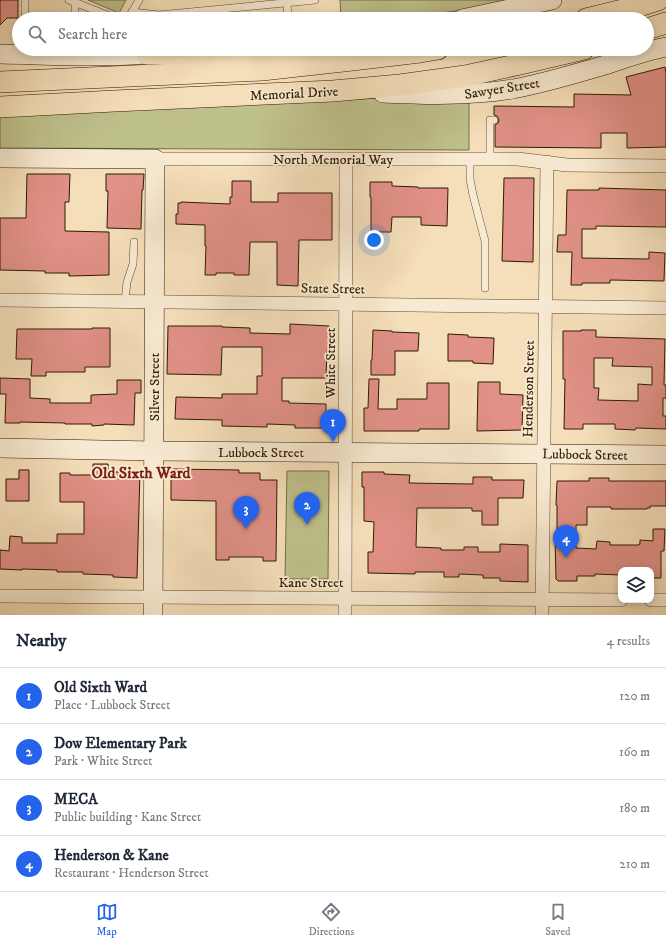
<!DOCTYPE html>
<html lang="en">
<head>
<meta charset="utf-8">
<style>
	body { margin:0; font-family:"IM FELL DW Pica",serif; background:#f6f6f7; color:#1f2937 }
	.controls { position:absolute; right:12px; bottom:12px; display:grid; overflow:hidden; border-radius:8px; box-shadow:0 2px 10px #0003 }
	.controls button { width:36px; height:36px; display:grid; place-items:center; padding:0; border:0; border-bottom:1px solid #e0e1e3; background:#fff; color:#1f2937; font:20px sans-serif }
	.you { position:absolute; left:374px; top:240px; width:14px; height:14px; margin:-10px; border:3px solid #fff; border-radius:50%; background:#1a73e8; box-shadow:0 0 0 6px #1a73e833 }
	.badge { display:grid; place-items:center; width:26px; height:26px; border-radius:50%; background:#2563eb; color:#fff; font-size:13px; font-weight:700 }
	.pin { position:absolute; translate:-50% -33px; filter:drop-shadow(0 1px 2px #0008) }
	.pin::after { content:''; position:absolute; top:21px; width:14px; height:12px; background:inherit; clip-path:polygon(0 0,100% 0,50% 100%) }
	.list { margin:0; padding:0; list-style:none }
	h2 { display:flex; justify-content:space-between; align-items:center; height:52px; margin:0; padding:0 16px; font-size:17px }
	h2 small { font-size:13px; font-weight:400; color:#747a83 }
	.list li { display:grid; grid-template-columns:26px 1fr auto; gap:12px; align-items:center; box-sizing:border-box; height:56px; padding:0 16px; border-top:1px solid #e0e1e3 }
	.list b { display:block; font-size:15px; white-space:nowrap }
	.list p { margin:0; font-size:13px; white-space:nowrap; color:#747a83 }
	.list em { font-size:13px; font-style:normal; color:#747a83 }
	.icon { flex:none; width:22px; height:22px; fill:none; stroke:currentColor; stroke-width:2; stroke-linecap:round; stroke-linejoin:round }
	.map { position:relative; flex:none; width:666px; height:615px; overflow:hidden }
	.search { position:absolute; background:#fff; box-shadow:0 2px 10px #0003; left:12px; right:12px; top:12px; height:44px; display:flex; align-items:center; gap:10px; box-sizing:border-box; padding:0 14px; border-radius:22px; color:#747a83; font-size:15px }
	.sheet { height:276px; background:#fff }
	nav { display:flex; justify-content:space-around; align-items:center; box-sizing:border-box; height:56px; border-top:1px solid #e0e1e3; background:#fff; font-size:11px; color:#747a83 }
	nav a { display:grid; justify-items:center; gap:2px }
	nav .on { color:#2563eb }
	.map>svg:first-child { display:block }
	.green { fill:#bfc18d; stroke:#766e46 }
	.building { fill:#e19187; stroke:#2e1b00; fill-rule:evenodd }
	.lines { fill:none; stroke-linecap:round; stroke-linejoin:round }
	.lane-casing { stroke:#604c2e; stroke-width:8 }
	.street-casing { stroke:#604c2e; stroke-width:14 }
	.secondary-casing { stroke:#2e1b00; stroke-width:20 }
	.primary-casing { stroke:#2e1b00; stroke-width:22 }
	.lane { stroke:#f8ead2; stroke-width:7 }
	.street { stroke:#f8ead2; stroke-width:13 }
	.secondary { stroke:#f8ead2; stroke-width:19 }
	.primary { stroke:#f5dfba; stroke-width:21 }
	.labels { text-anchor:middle; stroke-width:3.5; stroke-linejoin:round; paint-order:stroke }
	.street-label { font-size:14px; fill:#2e1b00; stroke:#f8ead2 }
	.quarter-label { font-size:16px; font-weight:bold; fill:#7a1f14; stroke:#f8ead2 }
</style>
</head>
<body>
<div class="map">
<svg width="666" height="615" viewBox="0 0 666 615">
	<rect width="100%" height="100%" fill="#f5dfba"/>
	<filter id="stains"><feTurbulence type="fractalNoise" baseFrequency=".005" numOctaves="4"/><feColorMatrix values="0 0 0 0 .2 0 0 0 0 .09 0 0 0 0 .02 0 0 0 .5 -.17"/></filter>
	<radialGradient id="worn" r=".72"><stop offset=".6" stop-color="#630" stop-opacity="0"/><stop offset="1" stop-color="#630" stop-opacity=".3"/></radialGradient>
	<g class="green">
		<polygon points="88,0 126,0 119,13"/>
		<polygon points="340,0 509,0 463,10 397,19 341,19"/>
		<polygon points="382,98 469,98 469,150 0,148 0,116"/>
		<polygon points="287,471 329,471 328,579 285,579"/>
	</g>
	<g class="building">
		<polygon points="0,0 18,0 18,18 7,18 0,25"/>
		<polygon points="665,67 666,73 666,147 627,148 627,133 601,133 601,148 495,147 495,125 498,123 499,120 497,116 494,115 494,106 574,107 574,94 631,95 626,77"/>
		<polygon points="27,174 70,174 69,202 65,202 65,231 109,232 109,275 69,276 69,273 45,273 45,271 0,270 0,218 26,218"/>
		<polygon points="106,174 144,174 143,190 142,190 141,229 107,228 108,191 106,191"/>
		<polygon points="504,178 534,178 533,262 502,261"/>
		<polygon points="232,181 251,181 251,202 278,202 278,193 332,193 332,240 299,240 298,286 277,285 277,242 250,242 249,275 234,275 234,273 216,273 216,275 205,275 206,246 205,246 205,225 176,224 176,214 178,214 178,203 181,203 181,202 230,204 230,197 232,197"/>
		<polygon points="370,182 392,182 392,186 418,187 418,188 448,188 447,226 421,225 421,217 392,217 391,232 371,232 371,197 370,197"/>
		<polygon points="599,188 666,190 666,227 596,226 596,229 582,229 582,258 649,259 649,252 665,253 664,281 610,280 610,283 582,283 582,285 571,285 572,252 557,252 558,235 566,235 567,190 599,190"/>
		<polygon points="290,324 329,326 329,350 327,350 326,378 282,378 282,401 289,401 289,403 326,404 326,428 295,428 295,425 267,424 267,427 222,426 222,420 175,419 176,397 222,398 222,394 257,394 257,376 262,376 262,347 222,347 221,375 167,374 168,326 222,326 222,327 250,328 250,333 290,334"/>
		<polygon points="92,328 110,328 110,367 85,367 85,372 46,372 46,376 31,376 32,359 16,359 17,329 92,329"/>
		<polygon points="373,330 392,331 392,332 419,333 418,351 395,351 395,375 371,375 371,360 372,360"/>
		<path d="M 581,330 L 596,330 L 596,337 L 665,339 L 664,385 L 666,385 L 666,398 L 663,398 L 663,416 L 666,416 L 666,429 L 636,428 L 635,430 L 615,429 L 615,424 L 583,424 L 583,429 L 564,429 L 565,379 L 563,379 L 563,331 L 581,331 ZM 594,358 L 613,358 L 612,366 L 652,367 L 652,385 L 638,384 L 638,401 L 598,400 L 599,388 L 594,388 Z"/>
		<polygon points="448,334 468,335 468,337 494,338 493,364 473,363 473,361 448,361"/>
		<polygon points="0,378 30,379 30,398 50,399 50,403 91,403 91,395 117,394 117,380 141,380 141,393 135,393 134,425 104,424 104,425 92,426 92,424 65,424 65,423 20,422 20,423 5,423 6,394 0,394"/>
		<polygon points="369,379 379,379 378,409 397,409 397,399 427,399 427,383 449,383 449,429 419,429 419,431 364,431 364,408 368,408"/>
		<polygon points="478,382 500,382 500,394 523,395 522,430 477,431"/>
		<polygon points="93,464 108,464 108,472 140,472 137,578 113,577 113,575 83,574 83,572 57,572 57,570 22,569 22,570 0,569 0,550 9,551 10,536 22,537 22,543 57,543 57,534 84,534 84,502 60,502 60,473 70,473 70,475 93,475"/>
		<polygon points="171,469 239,470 239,473 260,473 260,480 277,480 276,561 263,561 263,557 229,557 229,560 216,560 216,501 171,500"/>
		<polygon points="19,470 29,470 29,501 6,501 6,479 19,479"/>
		<polygon points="362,472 384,472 384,474 410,475 409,483 473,484 473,477 492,477 492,480 524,480 523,498 498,498 498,525 482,525 482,511 472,511 472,508 417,508 416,547 441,548 441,550 464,550 464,547 478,547 478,552 500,552 500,544 528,545 528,582 500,581 500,578 483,578 483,575 459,574 459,577 444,577 444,572 415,572 415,574 368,573 368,552 373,552 374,522 364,521 364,487 362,487"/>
		<polygon points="589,478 609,478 609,481 666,481 666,506 650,506 650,508 647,508 647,509 611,509 611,507 587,507 587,525 576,525 576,548 596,549 597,541 610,542 610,545 639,545 639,544 640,544 640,540 653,541 653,529 665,529 664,551 661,551 661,578 651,578 651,570 621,570 621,575 595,574 595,576 577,576 577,581 558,581 556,579 555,537 557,537 557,505 556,505 557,481 589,481"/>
	</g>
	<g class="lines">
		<defs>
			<g id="lane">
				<polyline points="69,0 107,15"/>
				<polyline points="75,2 75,19"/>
				<polyline points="287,3 288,19"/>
				<polyline points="132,12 159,15 315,0"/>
				<polyline points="25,19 25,0"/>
				<polyline points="105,19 107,15 116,19"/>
				<polyline points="128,19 139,0"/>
				<polyline points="470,159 470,179 473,195 485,241 485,288"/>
				<polyline points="490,159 490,120 494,120"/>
				<polyline points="125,301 127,282 133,264 134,242"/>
			</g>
			<g id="street">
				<polyline points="155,159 518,159 567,165 666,166"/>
				<polyline points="0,300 666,308"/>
				<polyline points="0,596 621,600"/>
				<polyline points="651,600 666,600"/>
				<polyline points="345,615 346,159"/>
				<polyline points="542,615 547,162"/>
			</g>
			<g id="secondary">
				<polyline points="462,19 552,0"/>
				<path d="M 0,54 C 54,55 109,59 162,52"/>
				<path d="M 383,93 C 426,95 470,96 513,89 C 544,83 575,74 605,65 C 625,58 645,51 666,47"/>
				<polyline points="0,158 155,159 153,615"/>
				<polyline points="0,448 154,451 666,455"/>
			</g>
			<g id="primary">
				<polyline points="586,19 639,6 658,0"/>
				<polyline points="647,29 666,23"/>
				<polyline points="147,54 319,51"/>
				<polyline points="0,82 262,70 352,60 420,52 438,49"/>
				<polyline points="0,107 114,101 333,91 400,85 465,76 520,64 584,49"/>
			</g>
		</defs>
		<use href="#lane" class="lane-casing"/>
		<use href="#street" class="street-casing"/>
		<use href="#secondary" class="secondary-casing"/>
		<use href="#primary" class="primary-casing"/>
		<use href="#lane" class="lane"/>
		<use href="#street" class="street"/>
		<use href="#secondary" class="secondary"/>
		<use href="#primary" class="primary"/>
	</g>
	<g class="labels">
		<g class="street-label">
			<text transform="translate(502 88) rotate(-9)" y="5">Sawyer Street</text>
			<text transform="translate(294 93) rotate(-3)" y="5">Memorial Drive</text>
			<text x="333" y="164">North Memorial Way</text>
			<text transform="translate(333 288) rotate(1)" y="5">State Street</text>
			<text transform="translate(330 363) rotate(-90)" y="5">White Street</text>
			<text transform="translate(154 387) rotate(-90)" y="5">Silver Street</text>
			<text transform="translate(528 389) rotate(-89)" y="5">Henderson Street</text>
			<text x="261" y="457">Lubbock Street</text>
			<text transform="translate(585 454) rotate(1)" y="5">Lubbock Street</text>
			<text x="311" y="587">Kane Street</text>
		</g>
		<g class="quarter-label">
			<text x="141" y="478">Old Sixth Ward</text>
		</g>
	</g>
	<rect width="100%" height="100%" filter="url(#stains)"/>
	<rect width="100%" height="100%" fill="url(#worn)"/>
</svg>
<div class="controls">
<button><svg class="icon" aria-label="layers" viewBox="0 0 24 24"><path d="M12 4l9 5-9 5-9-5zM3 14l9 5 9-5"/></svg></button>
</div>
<div class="you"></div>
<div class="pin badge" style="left:333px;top:442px">1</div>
<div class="pin badge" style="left:307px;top:525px">2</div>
<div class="pin badge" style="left:246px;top:529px">3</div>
<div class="pin badge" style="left:566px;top:558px">4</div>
<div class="search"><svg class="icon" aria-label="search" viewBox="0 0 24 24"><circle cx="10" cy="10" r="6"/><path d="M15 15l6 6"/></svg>Search here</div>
</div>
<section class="sheet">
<h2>Nearby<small>4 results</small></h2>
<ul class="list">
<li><span class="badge">1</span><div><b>Old Sixth Ward</b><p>Place · Lubbock Street</p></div><em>120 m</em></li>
<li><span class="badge">2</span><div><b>Dow Elementary Park</b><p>Park · White Street</p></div><em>160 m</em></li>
<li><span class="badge">3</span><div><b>MECA</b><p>Public building · Kane Street</p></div><em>180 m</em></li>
<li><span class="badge">4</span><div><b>Henderson &amp; Kane</b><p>Restaurant · Henderson Street</p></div><em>210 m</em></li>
</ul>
</section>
<nav>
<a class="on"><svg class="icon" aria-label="map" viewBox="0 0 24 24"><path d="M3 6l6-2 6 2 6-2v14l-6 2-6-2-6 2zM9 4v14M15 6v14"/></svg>Map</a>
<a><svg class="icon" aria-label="directions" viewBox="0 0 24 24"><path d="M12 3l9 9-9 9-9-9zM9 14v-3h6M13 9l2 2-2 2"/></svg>Directions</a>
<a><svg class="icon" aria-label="saved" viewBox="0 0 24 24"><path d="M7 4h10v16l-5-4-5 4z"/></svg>Saved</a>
</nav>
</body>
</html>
